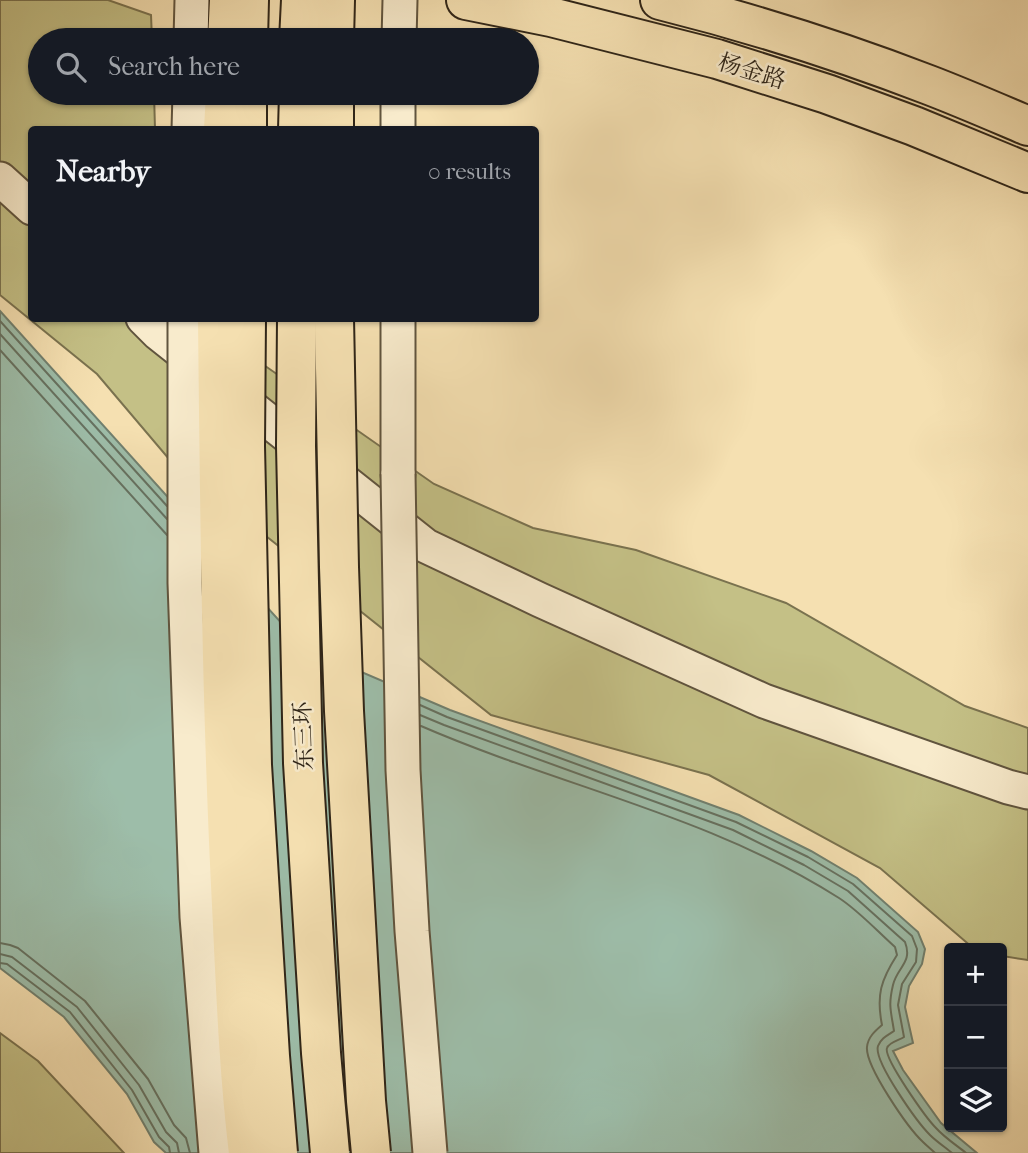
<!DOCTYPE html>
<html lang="en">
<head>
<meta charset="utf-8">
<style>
	body { margin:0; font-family:"IM FELL French Canon","Noto Serif SC",serif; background:#242831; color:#f1f3f6 }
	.controls { position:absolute; right:21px; bottom:21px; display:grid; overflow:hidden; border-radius:7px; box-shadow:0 2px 5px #0004 }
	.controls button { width:63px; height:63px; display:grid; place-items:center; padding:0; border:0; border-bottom:2px solid #363941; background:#171b24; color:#f1f3f6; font:35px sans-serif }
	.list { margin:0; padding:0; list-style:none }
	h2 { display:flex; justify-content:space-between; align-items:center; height:91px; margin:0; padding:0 28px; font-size:30px }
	h2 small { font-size:23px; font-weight:400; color:#9ea1a6 }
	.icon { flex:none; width:38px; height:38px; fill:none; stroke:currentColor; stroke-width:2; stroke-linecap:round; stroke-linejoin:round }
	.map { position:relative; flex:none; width:1028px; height:1153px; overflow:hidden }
	.search { position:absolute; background:#171b24; box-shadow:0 2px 5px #0004; left:28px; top:28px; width:511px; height:77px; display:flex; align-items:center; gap:18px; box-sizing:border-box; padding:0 24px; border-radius:38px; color:#9ea1a6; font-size:26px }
	.panel { position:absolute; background:#171b24; box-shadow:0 2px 5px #0004; left:28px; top:126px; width:511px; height:196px; border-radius:7px }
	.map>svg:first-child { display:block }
	.green { fill:#c4c086; stroke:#7a724f; stroke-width:2 }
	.water { fill:#9dbda9; stroke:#71806f; stroke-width:2 }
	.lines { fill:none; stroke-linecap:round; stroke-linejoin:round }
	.shore { stroke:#667160; stroke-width:2 }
	.minor-casing { stroke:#60543e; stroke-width:37 }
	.major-casing { stroke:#2f2518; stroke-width:42 }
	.highway-casing { stroke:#2f2518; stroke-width:42 }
	.minor { stroke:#f8ebcc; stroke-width:33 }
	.major { stroke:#f5e0b1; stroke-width:38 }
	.highway { stroke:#f5e0b1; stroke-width:38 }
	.minor-bridge-casing { stroke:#60543e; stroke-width:37; stroke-linecap:butt }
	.major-bridge-casing { stroke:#2f2518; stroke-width:42; stroke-linecap:butt }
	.highway-bridge-casing { stroke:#2f2518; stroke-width:42; stroke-linecap:butt }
	.minor-bridge { stroke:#f8ebcc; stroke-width:33 }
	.major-bridge { stroke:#f5e0b1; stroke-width:38 }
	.highway-bridge { stroke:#f5e0b1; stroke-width:38 }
	.labels { text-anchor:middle; stroke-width:5; stroke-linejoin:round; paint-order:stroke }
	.street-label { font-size:23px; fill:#2f2518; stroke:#f8ebcc }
</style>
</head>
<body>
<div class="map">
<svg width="1028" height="1153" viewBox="0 0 1028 1153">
	<rect width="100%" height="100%" fill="#f5e0b1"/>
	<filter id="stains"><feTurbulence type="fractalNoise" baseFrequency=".00286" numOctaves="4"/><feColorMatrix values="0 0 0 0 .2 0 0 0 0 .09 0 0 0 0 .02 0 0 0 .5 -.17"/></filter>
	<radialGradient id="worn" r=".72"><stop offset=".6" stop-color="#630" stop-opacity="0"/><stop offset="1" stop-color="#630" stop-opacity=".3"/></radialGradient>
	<g class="green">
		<polygon points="0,0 108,0 151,15 152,40 40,40 40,93 154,93 155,129 32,130 32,318 198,319 434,484 533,528 636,550 786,603 965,706 1028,728 1028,960 1002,956 1002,948 973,948 880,868 709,775 491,715 169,459 97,374 0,295"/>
		<polygon points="0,1033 38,1061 124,1153 0,1153"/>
	</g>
	<polygon class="water" points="0,311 303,647 450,710 739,815 811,851 857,878 918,932 925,949 922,964 909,986 905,1007 913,1043 893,1051 903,1070 941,1123 977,1153 166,1153 154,1142 127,1094 64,1017 0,968"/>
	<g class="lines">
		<g class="shore">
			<polyline points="0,321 167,506"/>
			<polyline points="0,334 167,519"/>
			<polyline points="0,350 167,535"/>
			<path d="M 420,705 L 447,717 L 736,822 L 808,857 L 853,884 L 912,936 L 917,949 L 916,962 L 902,984 L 898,1005 L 904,1037 C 900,1040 889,1042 887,1048 C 883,1058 927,1119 936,1128 C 944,1137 956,1145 966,1153"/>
			<path d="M 420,715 L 444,725 L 733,830 L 804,865 L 848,891 L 905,942 C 913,963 897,967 893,985 C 888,1006 891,1011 894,1031 C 888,1035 881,1038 878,1046 C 873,1061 918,1123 930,1135 C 937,1142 945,1147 952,1153"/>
			<path d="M 421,726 C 559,786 711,816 839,898 C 859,911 877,931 895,947 L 897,955 C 881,980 876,995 882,1025 C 875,1031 868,1037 867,1047 C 865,1066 908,1128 923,1142 C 927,1146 931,1149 935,1153"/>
			<polyline points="0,943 10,945 18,948 85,1001 148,1079 174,1125 186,1138 190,1153"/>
			<polyline points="0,954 12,957 77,1007 139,1085 166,1132 177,1143 179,1153"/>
			<polyline points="0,963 7,964 70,1012 132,1090 159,1137 169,1147 170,1153"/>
		</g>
		<defs>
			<g id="minor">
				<polyline points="191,40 192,0"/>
				<polyline points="399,40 400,0"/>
				<polyline points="398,93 398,130"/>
				<polyline points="189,130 190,93"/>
				<polyline points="0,179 32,208"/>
				<polyline points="143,318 158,333 426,546 540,600 764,701 1008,787 1028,792"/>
				<polyline points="398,318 398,474"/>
			</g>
			<g id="major">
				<polyline points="466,0 551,17 717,59 827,94 914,126 1028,173"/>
				<path d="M 660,0 C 752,23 841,51 929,85 C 963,98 995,112 1028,126"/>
				<polyline points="227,40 229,0"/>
				<polyline points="334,40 335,0"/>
				<polyline points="223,130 225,93"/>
				<polyline points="334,130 334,93"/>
			</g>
			<g id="highway">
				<polyline points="248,40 249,0"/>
				<polyline points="299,40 301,0"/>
				<polyline points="247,130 247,93"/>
				<polyline points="298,130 299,93"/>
			</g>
		</defs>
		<use href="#minor" class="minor-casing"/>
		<use href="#major" class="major-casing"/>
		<use href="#highway" class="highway-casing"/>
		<use href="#minor" class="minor"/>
		<use href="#major" class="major"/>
		<use href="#highway" class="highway"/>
		<defs>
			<g id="minor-bridge">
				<polyline points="185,318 185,583 197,917 216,1153"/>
				<polyline points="398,474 403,770 412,931 430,1153"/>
			</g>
			<g id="major-bridge">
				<path d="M 217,318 C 219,514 221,710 231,905 C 235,988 238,1071 248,1153"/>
				<polyline points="334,318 339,567 344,711 366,1101 371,1153"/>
			</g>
			<g id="highway-bridge">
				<polyline points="246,318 245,446 252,765 270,1056 278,1153"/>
				<polyline points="297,318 296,446 303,763 321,1053 330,1153"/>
			</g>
		</defs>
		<use href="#minor-bridge" class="minor-bridge-casing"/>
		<use href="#major-bridge" class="major-bridge-casing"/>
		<use href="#highway-bridge" class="highway-bridge-casing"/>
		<use href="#minor-bridge" class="minor-bridge"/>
		<use href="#major-bridge" class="major-bridge"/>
		<use href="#highway-bridge" class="highway-bridge"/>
	</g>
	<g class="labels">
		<g class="street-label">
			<text transform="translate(752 71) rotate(17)" y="8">杨金路</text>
			<text transform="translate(303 736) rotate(-92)" y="8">东三环</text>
		</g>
	</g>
	<rect width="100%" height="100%" filter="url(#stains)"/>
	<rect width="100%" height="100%" fill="url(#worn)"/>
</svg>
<div class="controls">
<button>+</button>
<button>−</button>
<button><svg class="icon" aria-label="layers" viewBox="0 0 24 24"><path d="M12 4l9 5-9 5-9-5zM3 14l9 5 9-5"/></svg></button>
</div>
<div class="search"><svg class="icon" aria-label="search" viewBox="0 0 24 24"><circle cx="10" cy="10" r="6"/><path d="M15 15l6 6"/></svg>Search here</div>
<section class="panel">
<h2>Nearby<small>0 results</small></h2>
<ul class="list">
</ul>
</section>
</div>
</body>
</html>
